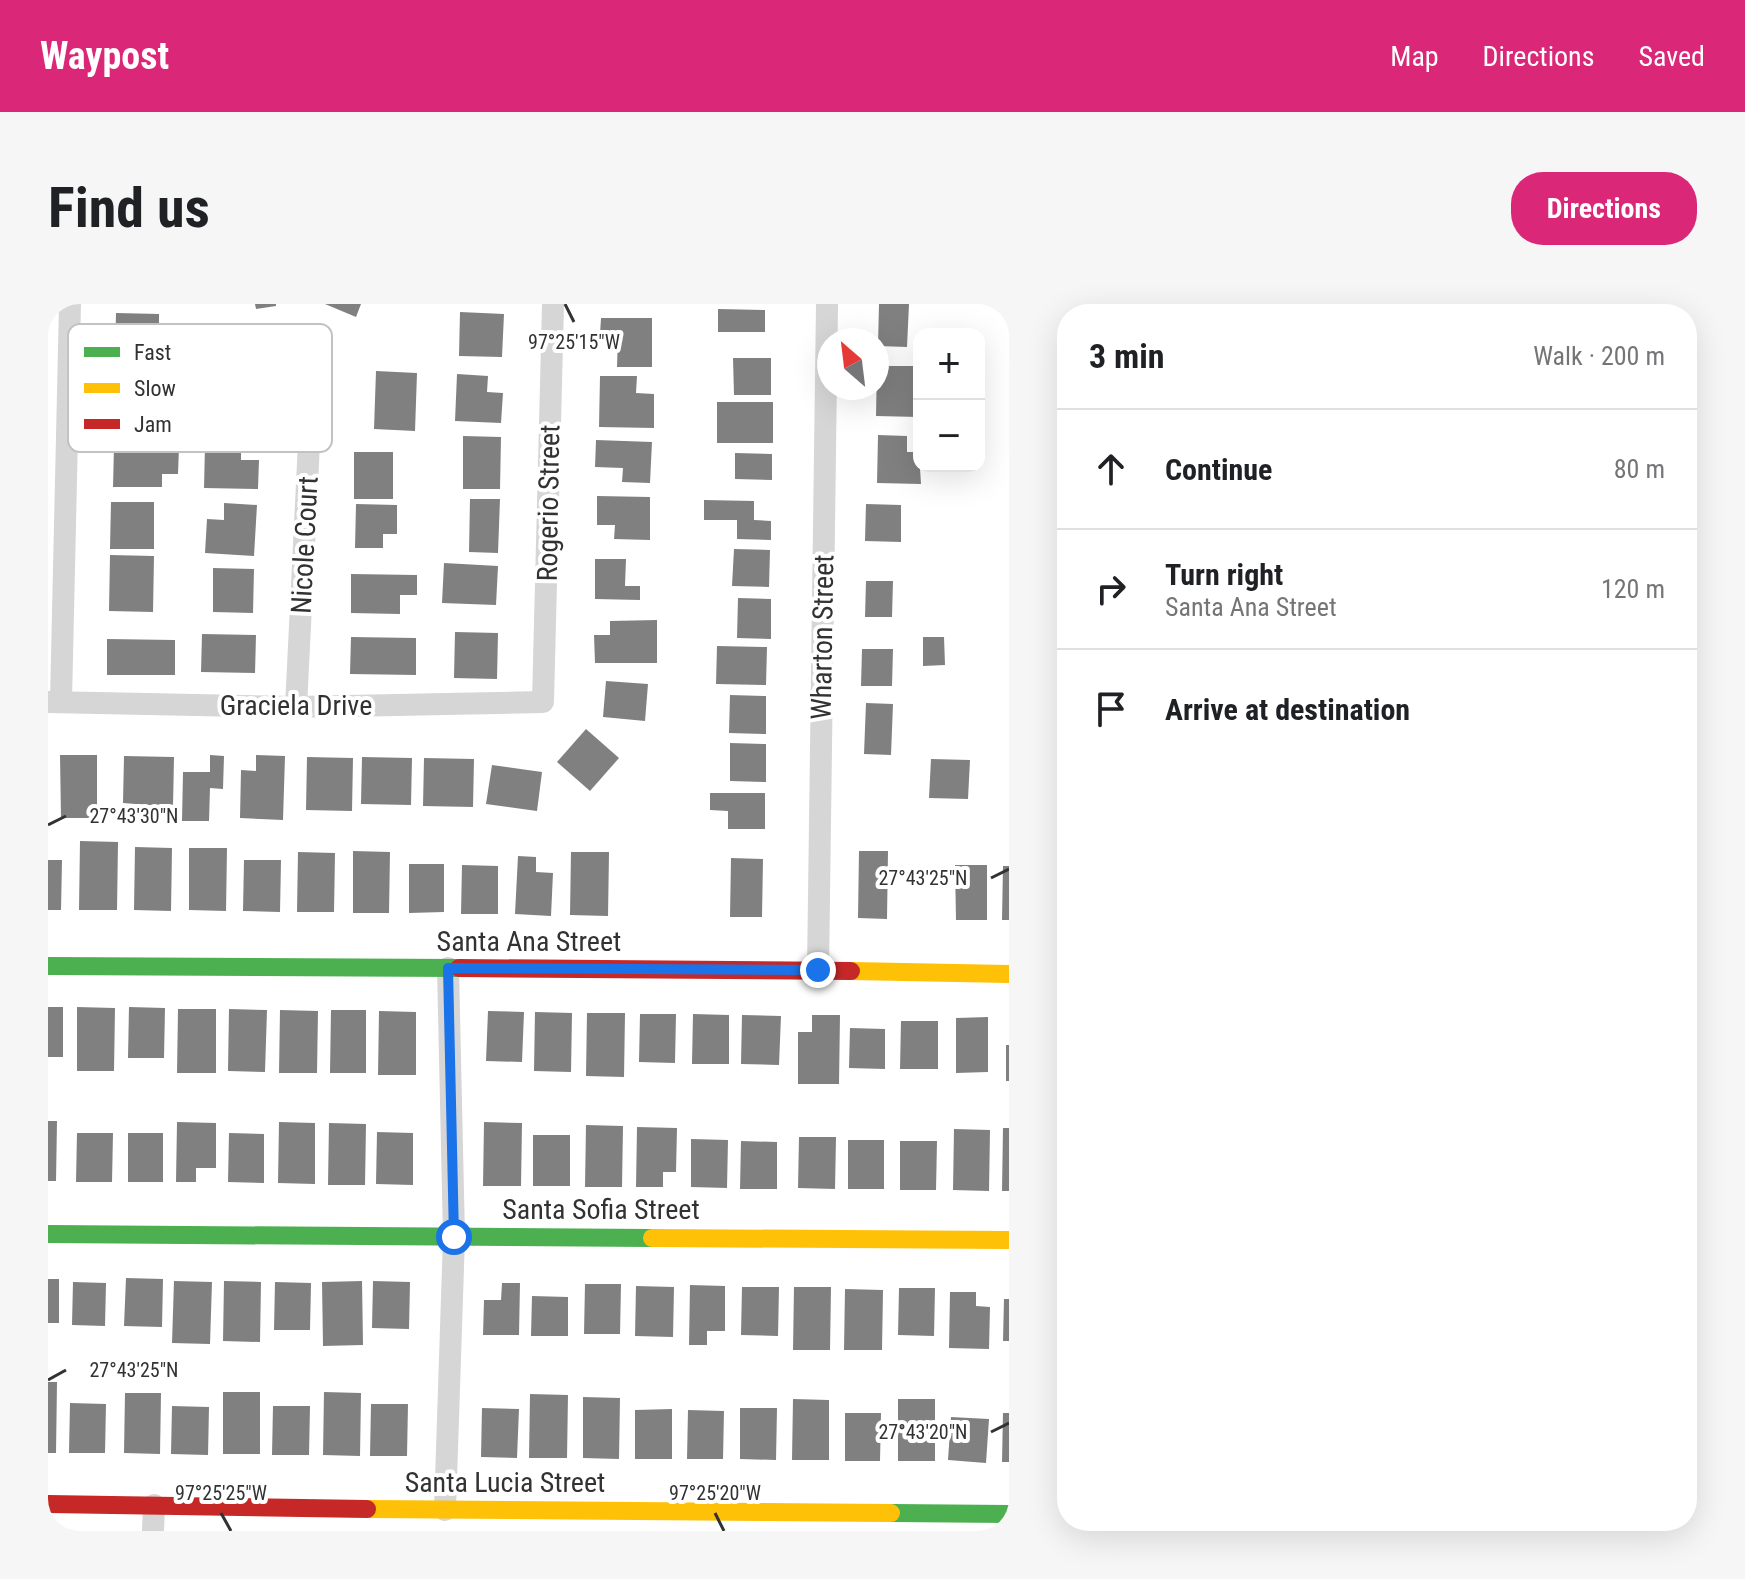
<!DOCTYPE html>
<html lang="en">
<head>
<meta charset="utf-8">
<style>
	body { margin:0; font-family:"Roboto Condensed",sans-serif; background:#f6f6f6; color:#202124 }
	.controls { position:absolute; right:24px; top:24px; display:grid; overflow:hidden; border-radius:16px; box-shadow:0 8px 32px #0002 }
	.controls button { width:72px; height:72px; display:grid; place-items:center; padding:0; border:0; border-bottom:2px solid #e0e0e0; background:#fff; color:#202124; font:40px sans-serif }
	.compass { position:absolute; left:769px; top:24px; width:72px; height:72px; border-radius:50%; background:#fff; box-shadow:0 8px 32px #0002; rotate:332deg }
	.stop { position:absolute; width:24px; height:24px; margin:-18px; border:6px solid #1a73e8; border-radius:50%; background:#fff }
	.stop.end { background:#1a73e8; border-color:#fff; box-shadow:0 2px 8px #0008 }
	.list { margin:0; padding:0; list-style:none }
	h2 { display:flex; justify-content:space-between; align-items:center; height:104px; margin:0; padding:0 32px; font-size:34px }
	h2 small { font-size:26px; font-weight:400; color:#757577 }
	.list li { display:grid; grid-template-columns:52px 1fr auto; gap:24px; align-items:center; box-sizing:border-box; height:120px; padding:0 32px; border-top:2px solid #e0e0e0 }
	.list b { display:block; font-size:30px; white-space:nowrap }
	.list p { margin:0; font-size:26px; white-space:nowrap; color:#757577 }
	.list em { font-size:26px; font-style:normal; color:#757577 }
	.icon { flex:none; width:44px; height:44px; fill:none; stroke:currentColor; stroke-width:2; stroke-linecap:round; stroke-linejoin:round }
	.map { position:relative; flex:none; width:961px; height:1227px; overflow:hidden; border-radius:32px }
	header { display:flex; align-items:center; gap:48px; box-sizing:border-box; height:112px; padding:0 40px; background:#db2777; color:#fff }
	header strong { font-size:38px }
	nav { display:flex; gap:44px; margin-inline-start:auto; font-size:28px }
	.intro { display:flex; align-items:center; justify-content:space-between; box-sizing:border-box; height:192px; padding:0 48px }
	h1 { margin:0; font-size:56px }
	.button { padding:20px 36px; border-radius:32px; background:#db2777; color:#fff; font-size:28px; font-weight:700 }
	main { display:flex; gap:48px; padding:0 48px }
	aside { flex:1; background:#fff; border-radius:32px; box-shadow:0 8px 32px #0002 }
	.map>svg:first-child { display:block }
	.building { fill:#808080 }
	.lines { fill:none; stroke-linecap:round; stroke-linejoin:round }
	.street { stroke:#d6d6d6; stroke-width:22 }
	.fast { stroke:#4caf50; stroke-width:18 }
	.slow { stroke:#ffc107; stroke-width:18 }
	.jam { stroke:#c62828; stroke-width:18 }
	.route { stroke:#1a73e8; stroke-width:10 }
	.ticks { fill:none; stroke:#323232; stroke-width:3 }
	.labels { text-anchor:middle; stroke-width:8; stroke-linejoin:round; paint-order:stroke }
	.street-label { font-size:28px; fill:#323232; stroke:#fff }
	.key { fill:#fff; stroke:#c2c2c2; stroke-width:2 }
	.key-label { font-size:22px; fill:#323232 }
	.ticks-label { font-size:20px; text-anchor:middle; fill:#323232; stroke:#fff; stroke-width:8; stroke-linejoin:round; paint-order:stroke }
</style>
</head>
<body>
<header>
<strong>Waypost</strong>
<nav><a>Map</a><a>Directions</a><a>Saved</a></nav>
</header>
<div class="intro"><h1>Find us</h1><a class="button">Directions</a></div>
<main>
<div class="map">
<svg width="961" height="1227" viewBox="0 0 961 1227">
	<rect width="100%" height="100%" fill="#fff"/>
	<g class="building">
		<polygon points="207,0 228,0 228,2 208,5"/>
		<polygon points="277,0 313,0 308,13"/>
		<polygon points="831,0 861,0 859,43 830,42"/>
		<polygon points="670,5 717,6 717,28 670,28"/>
		<polygon points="412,8 456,10 454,53 411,52"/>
		<polygon points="68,9 111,10 111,53 67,53"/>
		<polygon points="553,14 604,14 604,63 569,63 570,30 552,30"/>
		<polygon points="685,54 723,54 723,91 686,91"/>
		<polygon points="829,62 871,62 871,113 828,112"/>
		<polygon points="328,67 369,69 367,127 326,125"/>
		<polygon points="409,70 440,72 439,88 455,89 453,119 407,117"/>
		<polygon points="552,72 589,72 588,89 606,90 606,124 551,123"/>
		<rect x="669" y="98" width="56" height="41"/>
		<polygon points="830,131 859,132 859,148 871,148 873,180 829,179"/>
		<polygon points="415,132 453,133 452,185 415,185"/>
		<polygon points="548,136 604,138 602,179 574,178 575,164 547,163"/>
		<polygon points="157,141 193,142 193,156 211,156 210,185 156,184"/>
		<polygon points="66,142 131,143 130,170 114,170 114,183 65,183"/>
		<rect x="306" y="148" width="39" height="47"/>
		<polygon points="687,149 724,150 724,176 687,175"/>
		<polygon points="549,192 602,193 602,236 566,235 567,221 549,221"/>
		<polygon points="422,195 452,195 450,249 421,248"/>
		<polygon points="656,196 706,197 706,216 723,217 723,236 689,235 689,216 656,216"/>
		<polygon points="63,198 106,198 106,245 62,245"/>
		<polygon points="176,199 209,201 206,252 157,249 159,215 176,216"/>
		<polygon points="308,200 349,201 349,230 335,230 335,244 307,244"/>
		<polygon points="818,200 853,201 853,238 817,237"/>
		<polygon points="686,245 722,246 721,283 684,282"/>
		<polygon points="62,251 106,252 105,308 61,307"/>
		<polygon points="547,255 578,255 577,282 592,282 592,296 547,295"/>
		<polygon points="396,259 450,262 448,301 394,299"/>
		<polygon points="165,264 206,265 205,309 165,308"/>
		<polygon points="303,270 369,271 369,291 352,291 352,310 303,309"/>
		<polygon points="818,277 845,277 844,313 817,313"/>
		<polygon points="690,294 723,295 723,335 689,334"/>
		<polygon points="609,316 609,359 547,359 546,331 562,331 562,317"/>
		<polygon points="407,328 450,329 449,375 406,374"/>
		<polygon points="154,330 208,331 207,369 153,368"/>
		<polygon points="303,333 368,334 368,371 302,370"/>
		<polygon points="875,333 896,333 897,361 875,362"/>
		<polygon points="59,335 127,336 127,371 59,371"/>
		<polygon points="669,342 719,343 718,381 668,380"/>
		<polygon points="814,345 845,345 844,382 813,382"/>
		<polygon points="558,377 600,380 597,417 555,413"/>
		<polygon points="682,391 718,392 718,430 681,429"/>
		<polygon points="818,399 845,400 843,451 816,450"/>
		<polygon points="538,425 571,454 542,487 509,458"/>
		<polygon points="682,439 718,440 718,478 682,477"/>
		<polygon points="12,451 49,451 49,514 13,514"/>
		<polygon points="162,451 176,452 175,485 162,484 161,517 134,517 135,468 162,468"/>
		<polygon points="208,451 237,452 235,516 192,514 193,466 208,467"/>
		<polygon points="76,452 126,453 125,503 75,499"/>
		<polygon points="259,453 305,454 304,507 258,506"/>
		<polygon points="314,453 364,454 363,501 313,500"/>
		<polygon points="376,454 426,455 425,503 375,502"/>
		<polygon points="883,455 922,456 920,495 881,494"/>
		<polygon points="444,461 494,468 489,507 438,500"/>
		<polygon points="662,489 717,489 717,525 680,525 680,507 662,506"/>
		<polygon points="32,537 70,538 69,606 31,606"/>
		<polygon points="87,543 124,544 123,607 86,606"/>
		<polygon points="141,544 179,544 178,607 141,606"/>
		<polygon points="305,547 342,548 341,609 305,609"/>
		<polygon points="811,547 840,547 839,615 810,614"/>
		<polygon points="250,548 287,549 286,608 249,608"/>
		<polygon points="523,548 561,548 560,612 522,611"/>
		<polygon points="470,552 488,553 488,568 505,569 503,612 467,610"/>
		<polygon points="683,554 715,555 714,613 682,613"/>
		<polygon points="0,556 14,556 13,606 0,606"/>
		<polygon points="196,556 233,556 232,608 195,607"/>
		<polygon points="361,560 396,560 396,608 361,609"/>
		<polygon points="414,561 450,562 450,610 413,610"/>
		<polygon points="907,561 939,561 939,616 908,616"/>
		<polygon points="955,562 961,562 961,616 954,616"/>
		<rect x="0" y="703" width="15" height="50"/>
		<polygon points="29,703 67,704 66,767 29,767"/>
		<polygon points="81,703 117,704 116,754 80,754"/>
		<polygon points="130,705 168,705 168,769 129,769"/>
		<polygon points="181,705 219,706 217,768 180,767"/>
		<polygon points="232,706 270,707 269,769 231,769"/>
		<polygon points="283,706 318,706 318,769 282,769"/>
		<polygon points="331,707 368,708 368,771 330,771"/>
		<polygon points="440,707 476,708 474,758 438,757"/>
		<polygon points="487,708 524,709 523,768 486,767"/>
		<polygon points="539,709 577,709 576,773 538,772"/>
		<polygon points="592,710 628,710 627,759 591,758"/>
		<polygon points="645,710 681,711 681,760 644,760"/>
		<polygon points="694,711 733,712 731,761 693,760"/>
		<polygon points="764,711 792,711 791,780 750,780 750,728 764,728"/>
		<polygon points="940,713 940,768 908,769 908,714"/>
		<polygon points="853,717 890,717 890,765 852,765"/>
		<polygon points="802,724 837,725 837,765 801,764"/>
		<rect x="958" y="741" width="3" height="36"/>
		<polygon points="0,817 9,817 8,877 0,877"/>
		<polygon points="129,818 168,819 168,864 148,864 148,878 128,878"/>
		<polygon points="231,818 267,819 267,880 230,879"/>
		<polygon points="436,818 474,819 473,882 435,882"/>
		<polygon points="281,819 318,820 317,881 280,881"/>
		<polygon points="538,821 575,822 574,883 537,883"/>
		<polygon points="589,823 629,824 628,868 615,868 615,883 588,883"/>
		<polygon points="955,824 961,824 961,887 954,887"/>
		<polygon points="906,825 942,826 941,887 905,886"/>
		<polygon points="329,828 365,829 365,881 328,880"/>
		<polygon points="29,829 65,829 64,878 28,878"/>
		<rect x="80" y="829" width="35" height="49"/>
		<polygon points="181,829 216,830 216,879 180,878"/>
		<rect x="485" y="831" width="37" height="51"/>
		<polygon points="751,833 788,833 787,885 750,884"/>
		<polygon points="643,835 680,836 679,884 643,883"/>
		<rect x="800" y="836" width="36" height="49"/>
		<polygon points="693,837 729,838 729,885 692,885"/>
		<polygon points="852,837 889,837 888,886 852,886"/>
		<polygon points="78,974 115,975 114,1023 76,1022"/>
		<rect x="0" y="975" width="11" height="44"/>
		<polygon points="126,977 164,978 162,1040 124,1039"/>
		<polygon points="176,977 213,978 212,1038 175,1037"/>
		<polygon points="314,977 315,1041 275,1042 274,978"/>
		<polygon points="325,977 362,978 361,1025 324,1024"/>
		<polygon points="25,978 58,979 57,1022 24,1021"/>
		<polygon points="227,978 263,979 262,1026 226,1026"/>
		<polygon points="454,979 472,979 471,1031 435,1031 436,996 453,996"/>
		<polygon points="537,980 573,980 572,1030 536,1030"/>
		<polygon points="642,981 677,982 677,1027 659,1027 659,1041 641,1041"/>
		<polygon points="588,982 626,983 625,1033 587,1032"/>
		<polygon points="694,983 731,983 730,1032 693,1031"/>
		<polygon points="746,983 783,983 782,1046 745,1046"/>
		<polygon points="851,984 887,984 886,1032 850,1031"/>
		<polygon points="797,985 835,986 834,1046 796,1046"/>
		<polygon points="902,988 928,988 928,1002 942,1003 941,1045 901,1044"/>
		<polygon points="484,992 520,993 520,1032 483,1032"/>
		<polygon points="956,995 961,995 961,1037 955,1037"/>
		<polygon points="0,1078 9,1078 8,1149 0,1149"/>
		<rect x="175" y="1088" width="37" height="62"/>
		<polygon points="276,1088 313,1089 312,1152 275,1151"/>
		<polygon points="77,1089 113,1089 112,1150 76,1149"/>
		<polygon points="482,1090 520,1091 519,1154 481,1154"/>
		<polygon points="535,1093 572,1094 571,1155 535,1154"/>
		<polygon points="745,1095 781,1096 781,1156 744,1156"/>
		<rect x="850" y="1095" width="37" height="62"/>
		<polygon points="22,1099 58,1100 57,1149 21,1149"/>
		<polygon points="323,1100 360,1100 359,1152 322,1152"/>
		<polygon points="124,1102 161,1103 160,1151 123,1150"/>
		<polygon points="225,1102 262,1102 261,1151 224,1151"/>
		<polygon points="434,1104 471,1105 469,1154 433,1153"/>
		<polygon points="692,1104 729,1104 728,1156 692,1155"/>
		<polygon points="624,1105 624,1155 587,1155 587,1106"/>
		<polygon points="640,1106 676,1107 675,1155 639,1155"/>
		<polygon points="797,1109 833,1109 832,1157 797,1157"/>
		<polygon points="955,1109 961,1109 961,1158 954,1158"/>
		<polygon points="903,1113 941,1115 938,1159 900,1156"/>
	</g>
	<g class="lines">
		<g class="street">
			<polyline points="13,397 22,0"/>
			<polyline points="0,398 248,403 495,398 505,0"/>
			<polyline points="248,403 264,78"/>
			<polyline points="770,666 779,0"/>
			<polyline points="397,1206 406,933 400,664"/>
			<polyline points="105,1227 106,1201"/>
		</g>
		<g class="fast">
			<polyline points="0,662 411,664"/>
			<polyline points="0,930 604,934"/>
			<polyline points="843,1209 961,1210"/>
		</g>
		<g class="slow">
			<polyline points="803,667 961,670"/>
			<polyline points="604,934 961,936"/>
			<polyline points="319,1205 843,1209"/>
		</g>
		<g class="jam">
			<polyline points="411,664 803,667"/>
			<polyline points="0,1200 319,1205"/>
		</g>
	</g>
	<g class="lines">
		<polyline class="route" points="406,933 400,664 770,666"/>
	</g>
	<path class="ticks" d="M 517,0 L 526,18M 0,521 L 18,512M 943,574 L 961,565M 0,1076 L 18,1066M 943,1128 L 961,1119M 173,1209 L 183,1227M 667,1209 L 676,1227"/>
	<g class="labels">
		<g class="street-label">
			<text transform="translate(500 199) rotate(-89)" y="10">Rogerio Street</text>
			<text transform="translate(256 241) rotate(-87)" y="10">Nicole Court</text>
			<text transform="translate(774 333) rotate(-89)" y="10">Wharton Street</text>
			<text x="248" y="411">Graciela Drive</text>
			<text x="481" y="647">Santa Ana Street</text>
			<text x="553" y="915">Santa Sofia Street</text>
			<text x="457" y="1188">Santa Lucia Street</text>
		</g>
	</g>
	<rect x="20" y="20" width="264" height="128" rx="12" class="key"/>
	<rect x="36" y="43" width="36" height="10" fill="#4caf50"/>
	<rect x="36" y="79" width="36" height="10" fill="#ffc107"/>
	<rect x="36" y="115" width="36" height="10" fill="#c62828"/>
	<g class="key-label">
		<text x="86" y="56">Fast</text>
		<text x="86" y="92">Slow</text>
		<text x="86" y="128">Jam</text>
	</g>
	<g class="ticks-label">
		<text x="526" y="45">97°25'15"W</text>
		<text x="86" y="519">27°43'30"N</text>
		<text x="875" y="581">27°43'25"N</text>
		<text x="86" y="1073">27°43'25"N</text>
		<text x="875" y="1135">27°43'20"N</text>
		<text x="173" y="1196">97°25'25"W</text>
		<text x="667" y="1196">97°25'20"W</text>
	</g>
</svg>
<div class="controls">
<button>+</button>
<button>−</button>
</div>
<svg class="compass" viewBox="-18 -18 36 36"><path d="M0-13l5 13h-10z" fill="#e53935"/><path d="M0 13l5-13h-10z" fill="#757577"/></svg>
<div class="stop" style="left:406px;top:933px"></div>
<div class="stop end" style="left:770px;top:666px"></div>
</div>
<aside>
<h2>3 min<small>Walk · 200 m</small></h2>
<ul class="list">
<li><svg class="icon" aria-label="ahead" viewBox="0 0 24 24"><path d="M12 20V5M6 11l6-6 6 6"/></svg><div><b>Continue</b></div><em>80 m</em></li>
<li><svg class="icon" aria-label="right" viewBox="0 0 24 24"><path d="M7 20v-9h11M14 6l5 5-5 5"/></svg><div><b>Turn right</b><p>Santa Ana Street</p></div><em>120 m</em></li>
<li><svg class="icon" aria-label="arrive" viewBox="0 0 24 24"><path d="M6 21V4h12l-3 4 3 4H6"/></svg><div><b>Arrive at destination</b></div></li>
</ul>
</aside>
</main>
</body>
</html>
